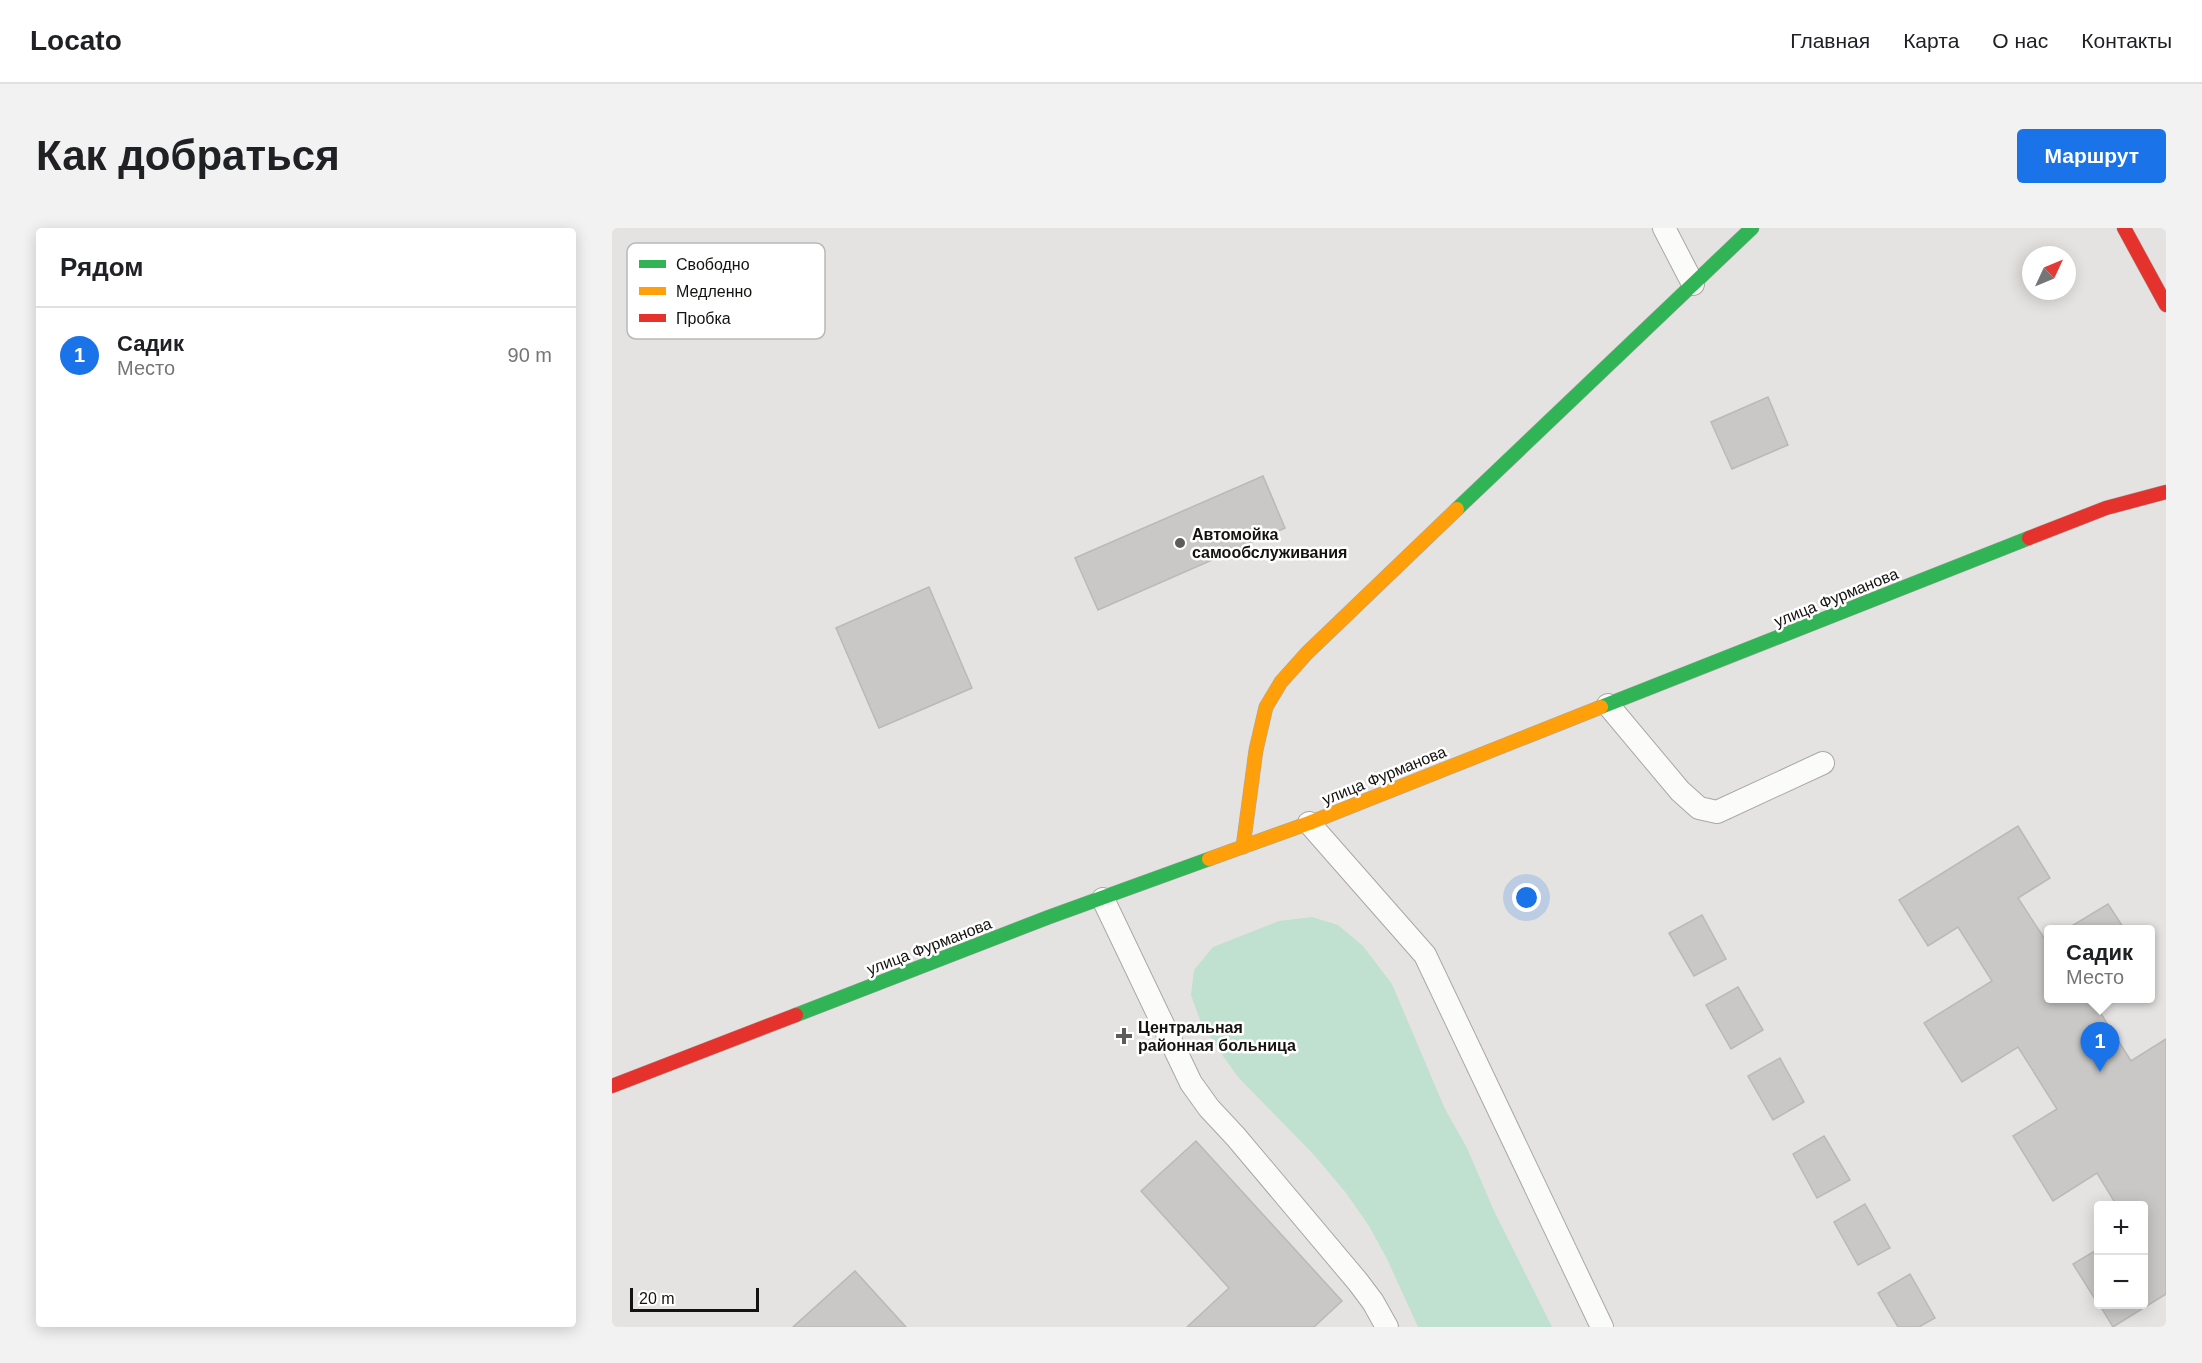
<!DOCTYPE html>
<html lang="ru">
<head>
<meta charset="utf-8">
<style>
	body { margin:0; font-family:Helvetica,sans-serif; background:#f2f2f2; color:#202124 }
	.controls { position:absolute; right:18px; bottom:18px; display:grid; overflow:hidden; border-radius:6px; box-shadow:0 3px 15px #0003 }
	.controls button { width:54px; height:54px; display:grid; place-items:center; padding:0; border:0; border-bottom:2px solid #e0e0e0; background:#fff; color:#202124; font:30px sans-serif }
	.compass { position:absolute; left:1410px; top:18px; width:54px; height:54px; border-radius:50%; background:#fff; box-shadow:0 3px 15px #0003; rotate:46deg }
	.scale { position:absolute; left:18px; bottom:15px; width:129px; box-sizing:border-box; padding-left:6px; border:3px solid #141311; border-top:0; font-size:16px; line-height:21px; white-space:nowrap; color:#141311; -webkit-text-stroke:4px #fff; paint-order:stroke }
	.you { position:absolute; left:915px; top:670px; width:21px; height:21px; margin:-15px; border:4px solid #fff; border-radius:50%; background:#1a73e8; box-shadow:0 0 0 9px #1a73e833 }
	.badge { display:grid; place-items:center; width:39px; height:39px; border-radius:50%; background:#1a73e8; color:#fff; font-size:20px; font-weight:700 }
	.pin { position:absolute; translate:-50% -50px; filter:drop-shadow(0 2px 3px #0008) }
	.pin::after { content:''; position:absolute; top:32px; width:21px; height:18px; background:inherit; clip-path:polygon(0 0,100% 0,50% 100%) }
	.popup { position:absolute; left:1432px; top:697px; width:111px; height:78px; box-sizing:border-box; display:grid; place-content:center; border-radius:6px; background:#fff; filter:drop-shadow(0 2px 4px #0005); font-size:20px; white-space:nowrap; color:#757577 }
	.popup b { font-size:22px; color:#202124 }
	.popup::after { content:''; position:absolute; left:50%; top:100%; margin-left:-12px; border:12px solid transparent; border-top-color:#fff }
	.list { margin:0; padding:0; list-style:none }
	h2 { display:flex; justify-content:space-between; align-items:center; height:78px; margin:0; padding:0 24px; font-size:26px }
	h2 small { font-size:20px; font-weight:400; color:#757577 }
	.list li { display:grid; grid-template-columns:39px 1fr auto; gap:18px; align-items:center; box-sizing:border-box; height:96px; padding:0 24px; border-top:2px solid #e0e0e0 }
	.list b { display:block; font-size:22px; white-space:nowrap }
	.list p { margin:0; font-size:20px; white-space:nowrap; color:#757577 }
	.list em { font-size:20px; font-style:normal; color:#757577 }
	.map { position:relative; flex:none; width:1554px; height:1099px; overflow:hidden; border-radius:6px }
	header { display:flex; align-items:center; gap:36px; box-sizing:border-box; height:84px; padding:0 30px; background:#fff; border-bottom:2px solid #e0e0e0 }
	header strong { font-size:28px }
	nav { display:flex; gap:33px; margin-inline-start:auto; font-size:21px }
	.intro { display:flex; align-items:center; justify-content:space-between; box-sizing:border-box; height:144px; padding:0 36px }
	h1 { margin:0; font-size:42px }
	.button { padding:15px 27px; border-radius:6px; background:#1a73e8; color:#fff; font-size:21px; font-weight:700 }
	main { display:flex; gap:36px; padding:0 36px }
	aside { flex:1; background:#fff; border-radius:6px; box-shadow:0 3px 15px #0003 }
	.map>svg:first-child { display:block }
	.green { fill:#c0e0d0 }
	.building { fill:#cac8c7; stroke:#bbb9b8; stroke-width:1.5 }
	.lines { fill:none; stroke-linecap:round; stroke-linejoin:round }
	.lane-casing { stroke:#a9a8a6; stroke-width:24 }
	.fast-casing { stroke:#a9a8a6; stroke-width:15 }
	.slow-casing { stroke:#a9a8a6; stroke-width:15 }
	.jam-casing { stroke:#a9a8a6; stroke-width:15 }
	.lane { stroke:#fbfbfa; stroke-width:22 }
	.fast { stroke:#30b455; stroke-width:14 }
	.slow { stroke:#ff9f0a; stroke-width:14 }
	.jam { stroke:#e5322d; stroke-width:14 }
	.poi-dot { fill:#5d5c5a; stroke:#fff; stroke-width:2 }
	.labels { text-anchor:middle; stroke-width:5; stroke-linejoin:round; paint-order:stroke }
	.poi-label { font-size:16px; font-weight:bold; fill:#141311; stroke:#fff; text-anchor:start }
	.street-label { font-size:16px; fill:#141311; stroke:#fff }
	.key { fill:#fff; stroke:#b8b8b8; stroke-width:1.5 }
	.key-label { font-size:16px; fill:#141311 }
</style>
</head>
<body>
<header>
<strong>Locato</strong>
<nav><a>Главная</a><a>Карта</a><a>О нас</a><a>Контакты</a></nav>
</header>
<div class="intro"><h1>Как добраться</h1><a class="button">Маршрут</a></div>
<main>
<aside>
<h2>Рядом<small></small></h2>
<ul class="list">
<li><span class="badge">1</span><div><b>Садик</b><p>Место</p></div><em>90 m</em></li>
</ul>
</aside>
<div class="map">
<svg width="1554" height="1099" viewBox="0 0 1554 1099">
	<rect width="100%" height="100%" fill="#e5e3e1"/>
	<polygon class="green" points="700,689 726,697 751,718 780,756 833,881 855,920 883,985 940,1099 806,1099 775,1031 757,998 734,965 703,928 626,849 603,817 588,792 579,767 582,742 601,719 667,693"/>
	<g class="building">
		<polygon points="1156,169 1176,217 1120,241 1099,194"/>
		<polygon points="651,248 673,300 486,382 463,330"/>
		<polygon points="317,359 360,460 267,500 224,400"/>
		<polygon points="1406,598 1438,650 1406,670 1434,713 1437,711 1437,770 1502,770 1486,781 1519,833 1554,811 1554,1066 1501,1099 1487,1076 1532,1076 1532,978 1505,978 1485,945 1441,973 1401,908 1445,881 1406,819 1350,854 1312,795 1380,753 1346,699 1316,718 1287,672"/>
		<polygon points="1496,676 1513,702 1453,702"/>
		<polygon points="1090,687 1114,731 1082,748 1057,705"/>
		<polygon points="1126,759 1151,802 1119,821 1094,777"/>
		<polygon points="1168,830 1192,874 1161,892 1136,848"/>
		<polygon points="1212,908 1238,952 1205,970 1181,926"/>
		<polygon points="584,913 730,1073 702,1099 575,1099 617,1060 529,963"/>
		<polygon points="1253,976 1278,1020 1246,1037 1222,994"/>
		<polygon points="1486,1021 1486,1076 1461,1036"/>
		<polygon points="243,1043 294,1099 181,1099"/>
		<polygon points="1298,1046 1323,1090 1307,1099 1286,1099 1266,1065"/>
	</g>
	<g class="lines">
		<defs>
			<g id="lane">
				<polyline points="1052,0 1081,56"/>
				<polyline points="996,477 1068,563 1087,580 1105,584 1211,535"/>
				<polyline points="697,595 813,727 990,1099"/>
				<polyline points="491,671 579,855 597,880 624,909 746,1054 761,1074 775,1099"/>
			</g>
			<g id="fast">
				<polyline points="845,281 1140,0"/>
				<polyline points="989,479 1417,310"/>
				<polyline points="184,787 437,689 597,631"/>
			</g>
			<g id="slow">
				<polyline points="631,619 644,522 654,479 669,454 695,425 845,281"/>
				<polyline points="597,631 697,595 989,479"/>
			</g>
			<g id="jam">
				<polyline points="1512,0 1554,77"/>
				<polyline points="1417,310 1494,280 1554,264"/>
				<polyline points="0,858 184,787"/>
			</g>
		</defs>
		<use href="#lane" class="lane-casing"/>
		<use href="#fast" class="fast-casing"/>
		<use href="#slow" class="slow-casing"/>
		<use href="#jam" class="jam-casing"/>
		<use href="#lane" class="lane"/>
		<use href="#fast" class="fast"/>
		<use href="#slow" class="slow"/>
		<use href="#jam" class="jam"/>
	</g>
	<g class="poi-dot">
		<circle cx="568" cy="315" r="6"/>
		<path d="M509 799h6v6h6v6h-6v6h-6v-6h-6v-6h6z"/>
	</g>
	<g class="labels">
		<g class="poi-label">
			<text x="580" y="312">Автомойка<tspan x="580" dy="18">самообслуживания</tspan></text>
			<text x="526" y="805">Центральная<tspan x="526" dy="18">районная больница</tspan></text>
		</g>
		<g class="street-label">
			<text transform="translate(1224 369) rotate(-22)" y="6">улица Фурманова</text>
			<text transform="translate(772 547) rotate(-22)" y="6">улица Фурманова</text>
			<text transform="translate(317 718) rotate(-21)" y="6">улица Фурманова</text>
		</g>
	</g>
	<rect x="15" y="15" width="198" height="96" rx="9" class="key"/>
	<rect x="27" y="32" width="27" height="8" fill="#30b455"/>
	<rect x="27" y="59" width="27" height="8" fill="#ff9f0a"/>
	<rect x="27" y="86" width="27" height="8" fill="#e5322d"/>
	<g class="key-label">
		<text x="64" y="42">Свободно</text>
		<text x="64" y="69">Медленно</text>
		<text x="64" y="96">Пробка</text>
	</g>
</svg>
<div class="controls">
<button>+</button>
<button>−</button>
</div>
<svg class="compass" viewBox="-18 -18 36 36"><path d="M0-13l5 13h-10z" fill="#e53935"/><path d="M0 13l5-13h-10z" fill="#757577"/></svg>
<div class="scale">20 m</div>
<div class="you"></div>
<div class="pin badge" style="left:1488px;top:844px">1</div>
<div class="popup"><b>Садик</b>Место</div>
</div>
</main>
</body>
</html>
